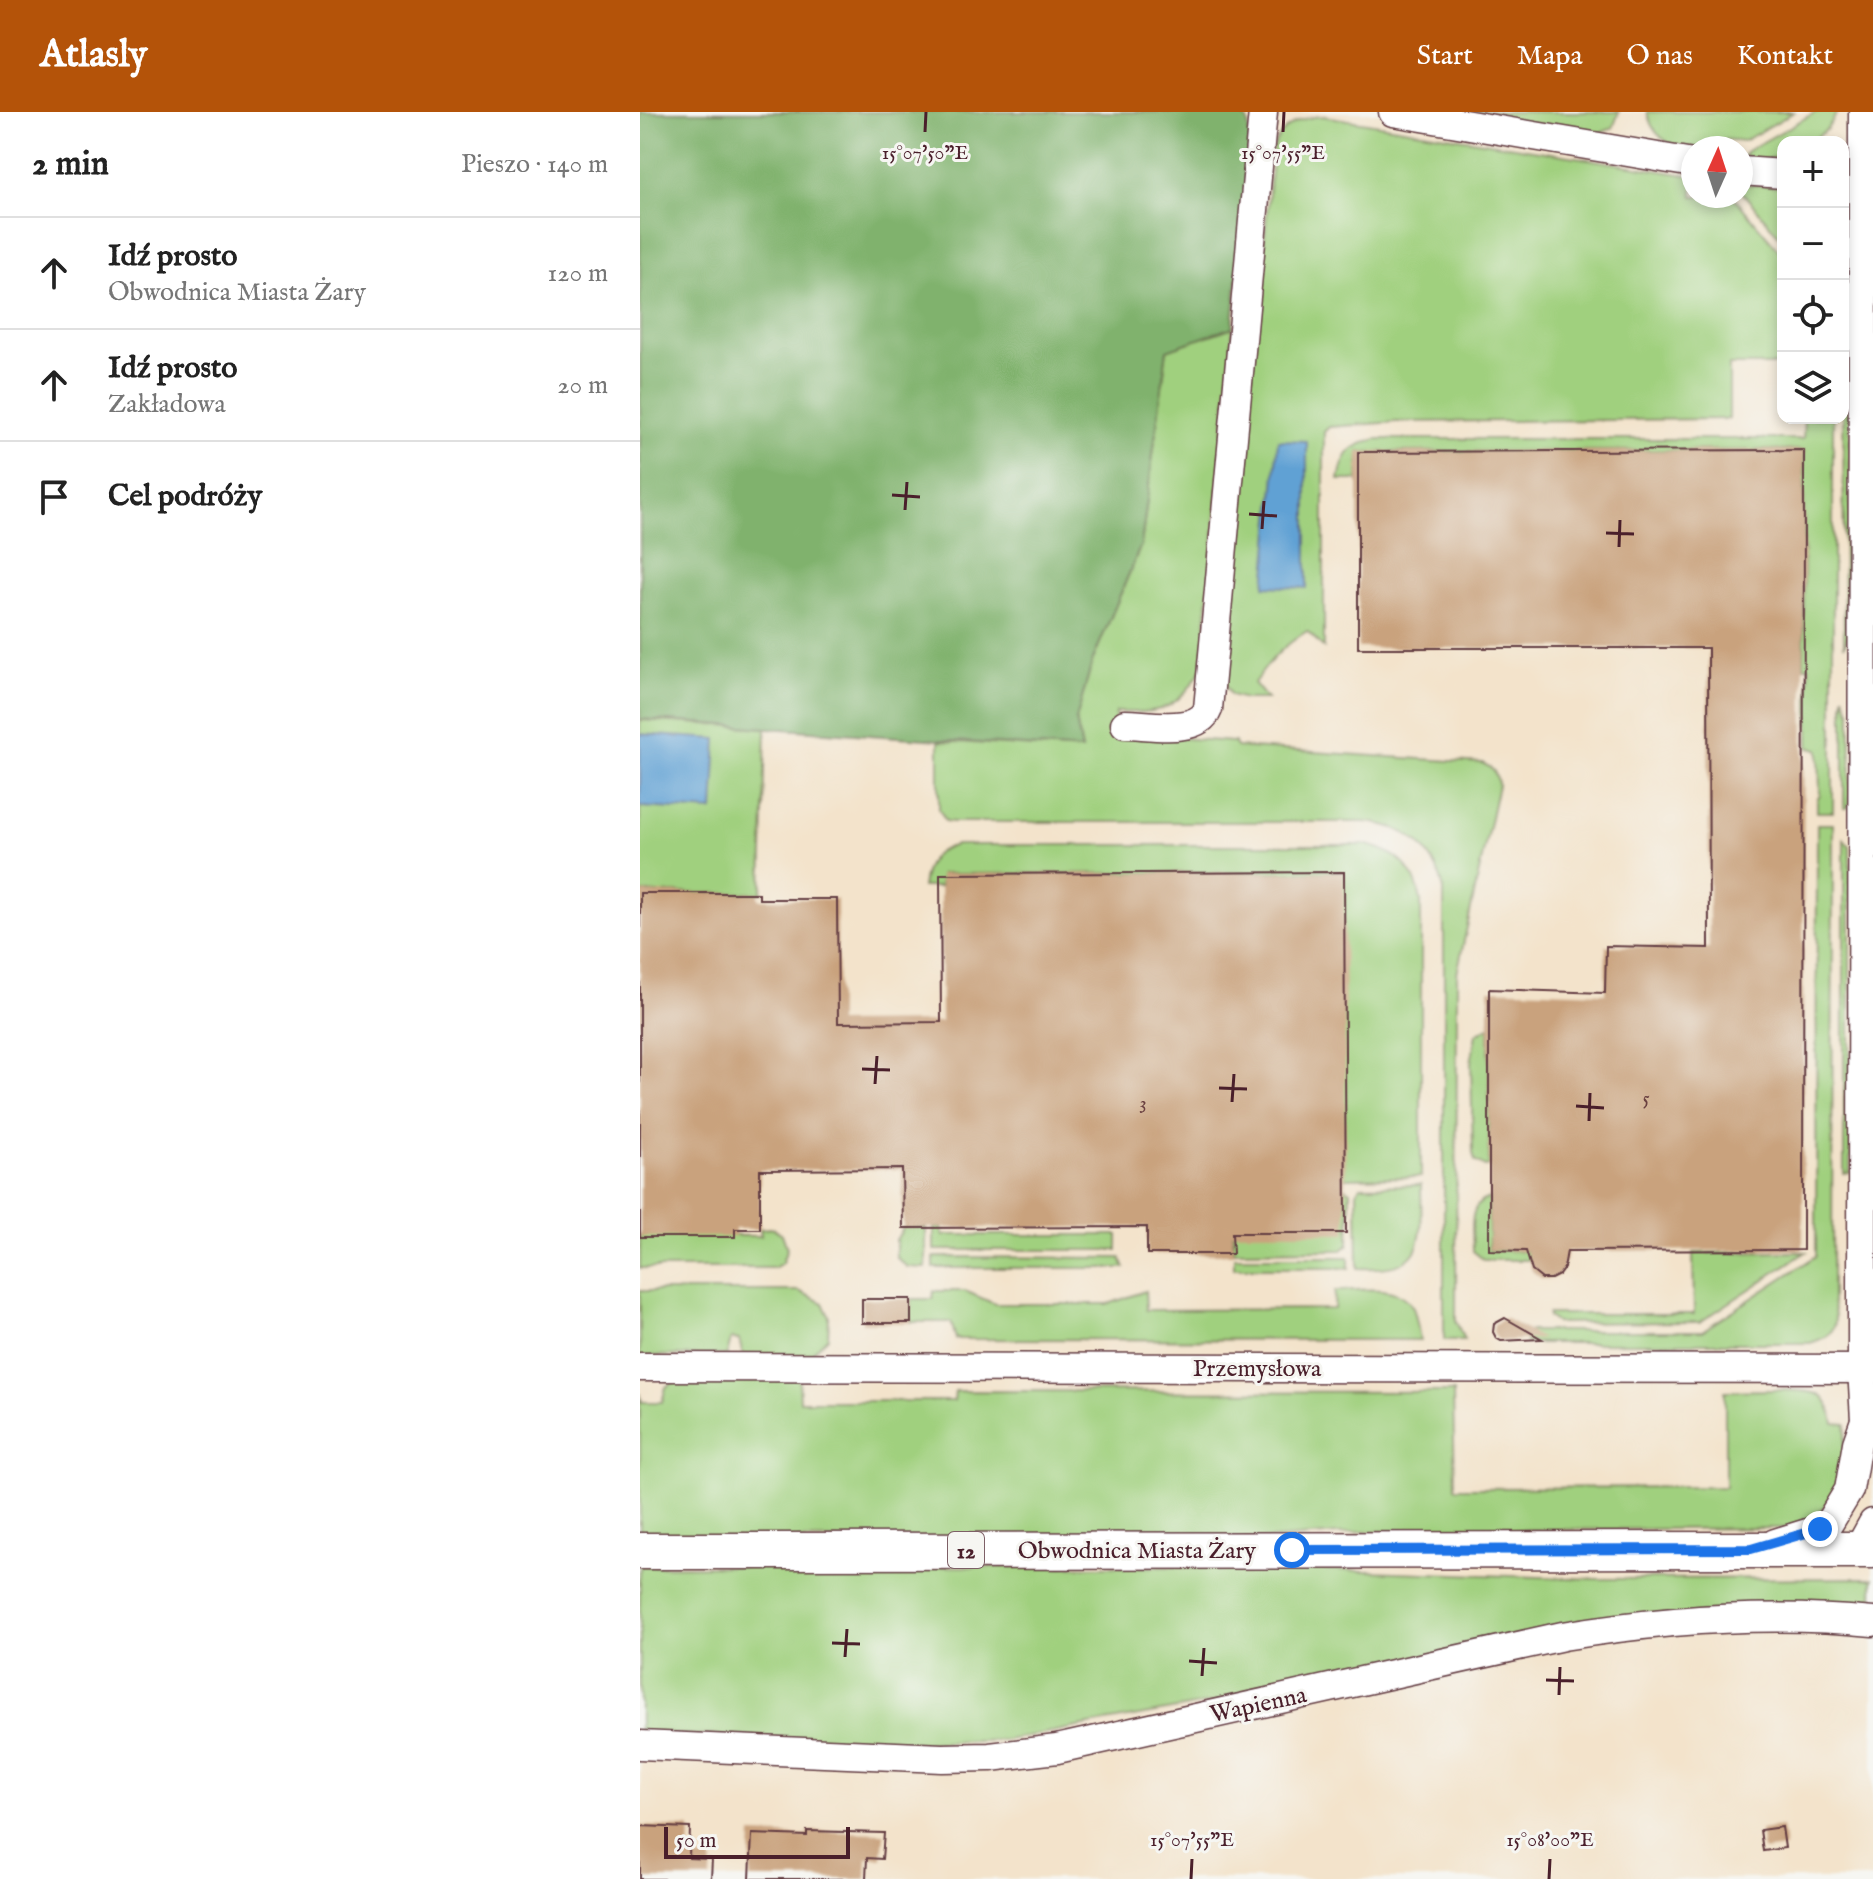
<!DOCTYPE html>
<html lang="pl">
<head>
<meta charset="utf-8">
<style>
	body { margin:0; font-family:"IM FELL English",serif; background:#f6f6f6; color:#222 }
	.controls { position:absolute; right:24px; top:24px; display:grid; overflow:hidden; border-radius:16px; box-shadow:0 4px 12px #0003 }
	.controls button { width:72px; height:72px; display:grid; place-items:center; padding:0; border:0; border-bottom:2px solid #e0e0e0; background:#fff; color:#222; font:40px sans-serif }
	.compass { position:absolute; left:1041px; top:24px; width:72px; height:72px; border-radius:50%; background:#fff; box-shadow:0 4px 12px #0003; rotate:3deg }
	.scale { position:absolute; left:24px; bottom:20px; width:186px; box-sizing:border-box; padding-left:8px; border:4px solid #4a1f2b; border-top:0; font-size:22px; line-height:28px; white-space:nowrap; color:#4a1f2b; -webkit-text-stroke:6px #f6f6f2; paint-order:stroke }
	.stop { position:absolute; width:24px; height:24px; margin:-18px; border:6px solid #1a73e8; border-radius:50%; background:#fff }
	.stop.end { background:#1a73e8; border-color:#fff; box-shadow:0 2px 8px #0008 }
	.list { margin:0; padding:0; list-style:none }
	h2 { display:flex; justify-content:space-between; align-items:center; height:104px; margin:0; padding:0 32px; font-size:34px }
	h2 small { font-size:26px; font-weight:400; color:#767676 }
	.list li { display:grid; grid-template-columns:52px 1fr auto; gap:24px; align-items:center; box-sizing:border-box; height:112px; padding:0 32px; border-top:2px solid #e0e0e0 }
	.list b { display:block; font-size:30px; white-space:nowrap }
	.list p { margin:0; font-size:26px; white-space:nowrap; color:#767676 }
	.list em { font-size:26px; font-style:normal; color:#767676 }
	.icon { flex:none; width:44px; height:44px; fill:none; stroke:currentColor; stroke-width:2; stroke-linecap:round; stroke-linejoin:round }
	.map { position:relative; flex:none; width:1233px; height:1767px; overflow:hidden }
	header { display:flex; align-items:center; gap:48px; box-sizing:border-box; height:112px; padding:0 40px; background:#b45309; color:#fff }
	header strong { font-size:38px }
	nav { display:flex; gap:44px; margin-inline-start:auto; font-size:28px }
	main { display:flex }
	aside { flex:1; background:#fff }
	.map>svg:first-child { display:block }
	.green { fill:#a0d07e; stroke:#757854; stroke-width:2 }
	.forest { fill:#80b26d; stroke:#65684c; stroke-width:2 }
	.water { fill:#61a1d4; stroke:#566080; stroke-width:2 }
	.building { fill:#c9a27d }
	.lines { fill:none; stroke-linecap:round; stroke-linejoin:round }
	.minor-casing { stroke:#633c43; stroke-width:31 }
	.major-casing { stroke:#633c43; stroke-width:39 }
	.minor { stroke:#fff; stroke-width:28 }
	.major { stroke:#fff; stroke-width:36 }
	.route { stroke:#1a73e8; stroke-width:10 }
	.ticks { fill:none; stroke:#4a1f2b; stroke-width:3 }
	.labels { text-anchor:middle; stroke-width:6; stroke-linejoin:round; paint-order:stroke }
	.number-label { font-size:20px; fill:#6a4040 }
	.shield { fill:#f6f6f2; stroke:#7e6067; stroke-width:2 }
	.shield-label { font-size:22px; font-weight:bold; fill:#4a1f2b }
	.street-label { font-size:24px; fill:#4a1f2b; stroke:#f6f6f2 }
	.ticks-label { font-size:20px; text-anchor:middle; fill:#4a1f2b; stroke:#f6f6f2; stroke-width:6; stroke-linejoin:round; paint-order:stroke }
</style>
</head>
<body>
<header>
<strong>Atlasly</strong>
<nav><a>Start</a><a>Mapa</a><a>O nas</a><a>Kontakt</a></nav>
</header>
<main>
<aside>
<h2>2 min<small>Pieszo · 140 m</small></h2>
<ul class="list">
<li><svg class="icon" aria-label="ahead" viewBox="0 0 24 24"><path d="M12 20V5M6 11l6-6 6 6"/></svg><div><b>Idź prosto</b><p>Obwodnica Miasta Żary</p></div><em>120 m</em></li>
<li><svg class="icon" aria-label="ahead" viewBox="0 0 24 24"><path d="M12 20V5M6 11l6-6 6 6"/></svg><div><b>Idź prosto</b><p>Zakładowa</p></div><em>20 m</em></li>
<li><svg class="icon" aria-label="arrive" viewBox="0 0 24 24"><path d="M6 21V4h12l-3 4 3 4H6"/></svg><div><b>Cel podróży</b></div></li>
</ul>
</aside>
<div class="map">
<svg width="1233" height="1767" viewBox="0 0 1233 1767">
	<rect width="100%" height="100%" fill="#f6f6f2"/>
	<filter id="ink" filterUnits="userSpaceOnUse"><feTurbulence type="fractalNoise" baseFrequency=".0125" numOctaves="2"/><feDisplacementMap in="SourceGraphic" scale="16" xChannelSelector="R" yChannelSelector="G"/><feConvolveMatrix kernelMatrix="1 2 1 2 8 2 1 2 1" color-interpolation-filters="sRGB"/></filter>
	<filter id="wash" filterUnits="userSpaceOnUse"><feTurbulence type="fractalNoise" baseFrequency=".006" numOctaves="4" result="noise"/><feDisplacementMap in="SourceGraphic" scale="32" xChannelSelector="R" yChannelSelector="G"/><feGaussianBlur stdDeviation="1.8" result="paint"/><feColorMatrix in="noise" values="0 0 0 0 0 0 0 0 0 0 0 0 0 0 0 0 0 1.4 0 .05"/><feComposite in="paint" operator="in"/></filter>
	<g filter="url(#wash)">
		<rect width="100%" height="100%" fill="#f3e3cb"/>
		<g class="green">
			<polygon points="819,0 979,0 973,16 958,22"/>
			<path d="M 1007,0 L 1154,0 L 1104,29 L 1079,27 L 1078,36 L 1053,36 L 1053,39 C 1030,35 1012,24 1007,0 Z"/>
			<polygon points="1176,0 1198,0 1187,17 1171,30 1143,30 1143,44 1122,48 1103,45 1107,39"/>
			<path d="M 684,4 L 1053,64 L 1053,84 L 1093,84 L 1143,143 L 1143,253 L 1089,253 L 1089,307 L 756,310 L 689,315 L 684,320 L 684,536 L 667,519 C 642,535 631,547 614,571 L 627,587 L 605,587 L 591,583 L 586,574 L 584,557 L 633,37 C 642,13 660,5 684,4 Z"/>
			<polygon points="1101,72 1143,75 1143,128 1101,79"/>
			<path d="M 593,215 L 562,557 C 537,597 523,602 476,600 L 474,621 L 593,630 L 595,630 L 596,635 L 842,651 C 853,656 857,661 858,673 L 817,861 L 816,1209 L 824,1228 L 804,1228 L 804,778 C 794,736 767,713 724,710 L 313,710 L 306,709 L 299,697 L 299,629 L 442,638 L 436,608 L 452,550 L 501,433 L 527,237 Z"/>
			<polygon points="1206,216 1210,216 1210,519 1204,534 1203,220"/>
			<path d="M 1164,306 L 1193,306 L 1193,700 L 1177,700 L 1177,688 L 1180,683 L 1179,637 L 1169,636 L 1169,554 L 1164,554 L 1164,338 L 719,340 L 718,368 L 699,368 C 703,341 711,333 737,327 L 1163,327 Z"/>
			<polygon points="1204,583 1211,601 1210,692 1207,696 1204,696"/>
			<polygon points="0,608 126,616 122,781 0,781"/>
			<path d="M 1177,712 L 1193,712 L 1192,1191 C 1199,1213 1195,1224 1170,1231 L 886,1231 L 886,1222 L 890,1219 L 1062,1219 L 1176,1144 Z"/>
			<polygon points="1204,727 1210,734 1210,1061 1204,1062"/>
			<path d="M 316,733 L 727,733 C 758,740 776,757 781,789 L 781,1065 L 704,1066 L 702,760 L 301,762 L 300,775 L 282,775 C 285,752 292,739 316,733 Z"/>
			<polygon points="849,915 849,1054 845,1055 835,1049 833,1041 831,951 836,922"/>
			<path d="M 781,1073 C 782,1130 788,1160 718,1156 L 717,1079 L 721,1074 Z"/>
			<polygon points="704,1075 710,1079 709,1132 702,1138 593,1139 593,1118"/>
			<path d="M 849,1086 L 849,1138 L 889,1139 L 889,1148 L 844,1148 L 833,1139 C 833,1119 826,1093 849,1086 Z"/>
			<polygon points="133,1116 142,1122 147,1136 142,1151 134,1156 0,1156 0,1123 121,1124 120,1117"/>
			<polygon points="263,1116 286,1116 286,1156 267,1155 256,1145 256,1128"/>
			<polygon points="294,1116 302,1116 303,1123 478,1123 478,1138 294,1138"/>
			<polygon points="1166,1140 1060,1210 916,1211 908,1205 908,1202 1054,1202 1053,1141"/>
			<polygon points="294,1145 481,1146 485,1156 294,1156"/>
			<rect x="594" y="1145" width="115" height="11"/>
			<polygon points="0,1179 159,1179 183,1191 189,1204 188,1225 172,1241 163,1244 103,1243 99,1228 91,1227 87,1243 0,1244"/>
			<path d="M 294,1179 L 325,1179 L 355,1192 L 469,1192 L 505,1179 L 506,1198 L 694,1197 L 695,1179 C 718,1179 761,1170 773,1196 C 777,1206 778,1218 780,1228 L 316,1227 L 311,1210 L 271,1210 L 271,1187 L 293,1187 Z"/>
			<path d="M 39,1267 L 159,1267 L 160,1289 L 314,1289 L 315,1279 L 813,1280 L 815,1376 L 1085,1375 L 1085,1279 C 1105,1279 1165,1275 1180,1283 C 1189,1289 1192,1301 1194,1311 L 1206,1312 C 1204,1341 1203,1376 1181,1398 C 1174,1405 1162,1410 1153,1416 L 738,1419 L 633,1427 L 0,1428 L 0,1281 L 2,1290 L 22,1290 L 26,1275 Z"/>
			<polygon points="0,1454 611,1455 957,1467 1233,1466 1233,1499 1102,1494 367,1628 284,1631 0,1621"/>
		</g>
		<polygon class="forest" points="0,0 601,0 608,10 610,28 593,215 527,238 501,433 452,550 436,608 442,638 0,607"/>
		<g class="water">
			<polygon points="638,328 667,329 667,476 625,474"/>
			<polygon points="0,622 77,627 73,699 0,695"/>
		</g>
		<g id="blocks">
			<g class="building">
				<polygon points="1164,338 1163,1138 927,1139 924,1156 919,1163 911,1167 902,1167 892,1159 886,1139 849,1138 849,877 965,881 966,834 1069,836 1068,536 718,536 718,340"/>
				<polygon points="704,760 706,1121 592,1121 593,1142 507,1142 507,1115 263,1116 262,1057 120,1058 120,1117 95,1117 95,1125 0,1125 0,781 119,781 119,787 197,787 198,911 301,910 300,762"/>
				<rect x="222" y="1187" width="49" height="24"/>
				<polygon points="865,1206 902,1227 861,1229 856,1226 853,1220 854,1212"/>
				<polygon points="0,1714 50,1716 49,1746 72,1747 71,1767 0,1767"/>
				<polygon points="1142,1715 1145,1736 1123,1739 1120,1718"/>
				<polygon points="167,1719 244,1721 242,1747 227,1746 226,1767 110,1767 112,1722 167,1724"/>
			</g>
		</g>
	</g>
	<g filter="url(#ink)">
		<use href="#blocks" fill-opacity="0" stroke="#633c43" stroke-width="2"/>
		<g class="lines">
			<defs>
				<g id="minor">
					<polyline points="753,0 1053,51"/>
					<polyline points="1101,59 1143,62"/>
					<path d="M 485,612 C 508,612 558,623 568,597 L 623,0"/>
					<polyline points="0,1255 1233,1257"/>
					<polyline points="1135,1431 1180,1417 1189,1411 1209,1378 1217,1331 1225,1308 1222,1256 1223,0"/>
					<polyline points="1218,1438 1233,1411"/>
					<path d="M 0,1633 L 302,1646 L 350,1645 L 417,1637 L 923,1524 C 1027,1507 1128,1500 1233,1510"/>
				</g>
				<polyline id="major" points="0,1439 1233,1438"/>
			</defs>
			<use href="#minor" class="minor-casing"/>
			<use href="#major" class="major-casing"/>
			<use href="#minor" class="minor"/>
			<use href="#major" class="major"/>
		</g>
	</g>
	<g class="lines" filter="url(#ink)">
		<polyline class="route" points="652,1438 1111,1437 1180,1417"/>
	</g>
	<path class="ticks" d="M 285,20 L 286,0M 643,20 L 644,0M 252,383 L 280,385M 265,398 L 267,370M 609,402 L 637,404M 622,417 L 624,389M 966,421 L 994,422M 979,435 L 980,408M 222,957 L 250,958M 235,972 L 237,944M 579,976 L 607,977M 592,990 L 594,962M 936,994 L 964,996M 949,1009 L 950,981M 192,1531 L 220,1532M 205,1545 L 207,1517M 549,1549 L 577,1551M 562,1564 L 564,1536M 906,1568 L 934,1569M 919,1583 L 920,1555M 551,1767 L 552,1747M 909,1767 L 910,1747"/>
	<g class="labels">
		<g class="number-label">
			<text x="1006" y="992">5</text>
			<text x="503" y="997">3</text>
		</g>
		<rect class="shield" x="308" y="1420" width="36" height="36" rx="6"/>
		<g class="shield-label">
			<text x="326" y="1446">12</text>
		</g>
		<g class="street-label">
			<text x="617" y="1264">Przemysłowa</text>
			<text x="497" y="1446">Obwodnica Miasta Żary</text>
			<text transform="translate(618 1592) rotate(-12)" y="8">Wapienna</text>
		</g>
	</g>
	<g class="ticks-label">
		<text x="285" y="47">15°07'50"E</text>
		<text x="643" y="47">15°07'55"E</text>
		<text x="552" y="1734">15°07'55"E</text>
		<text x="910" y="1734">15°08'00"E</text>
	</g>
</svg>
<div class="controls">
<button>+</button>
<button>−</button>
<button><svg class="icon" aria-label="locate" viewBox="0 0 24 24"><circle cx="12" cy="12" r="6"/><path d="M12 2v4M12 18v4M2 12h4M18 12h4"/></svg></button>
<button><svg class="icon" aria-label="layers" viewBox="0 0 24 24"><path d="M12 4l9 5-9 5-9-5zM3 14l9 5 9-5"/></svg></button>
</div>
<svg class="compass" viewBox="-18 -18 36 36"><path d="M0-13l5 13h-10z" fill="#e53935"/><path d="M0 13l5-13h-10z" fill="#767676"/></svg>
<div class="scale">50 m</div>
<div class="stop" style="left:652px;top:1438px"></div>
<div class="stop end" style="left:1180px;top:1417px"></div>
</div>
</main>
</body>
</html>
